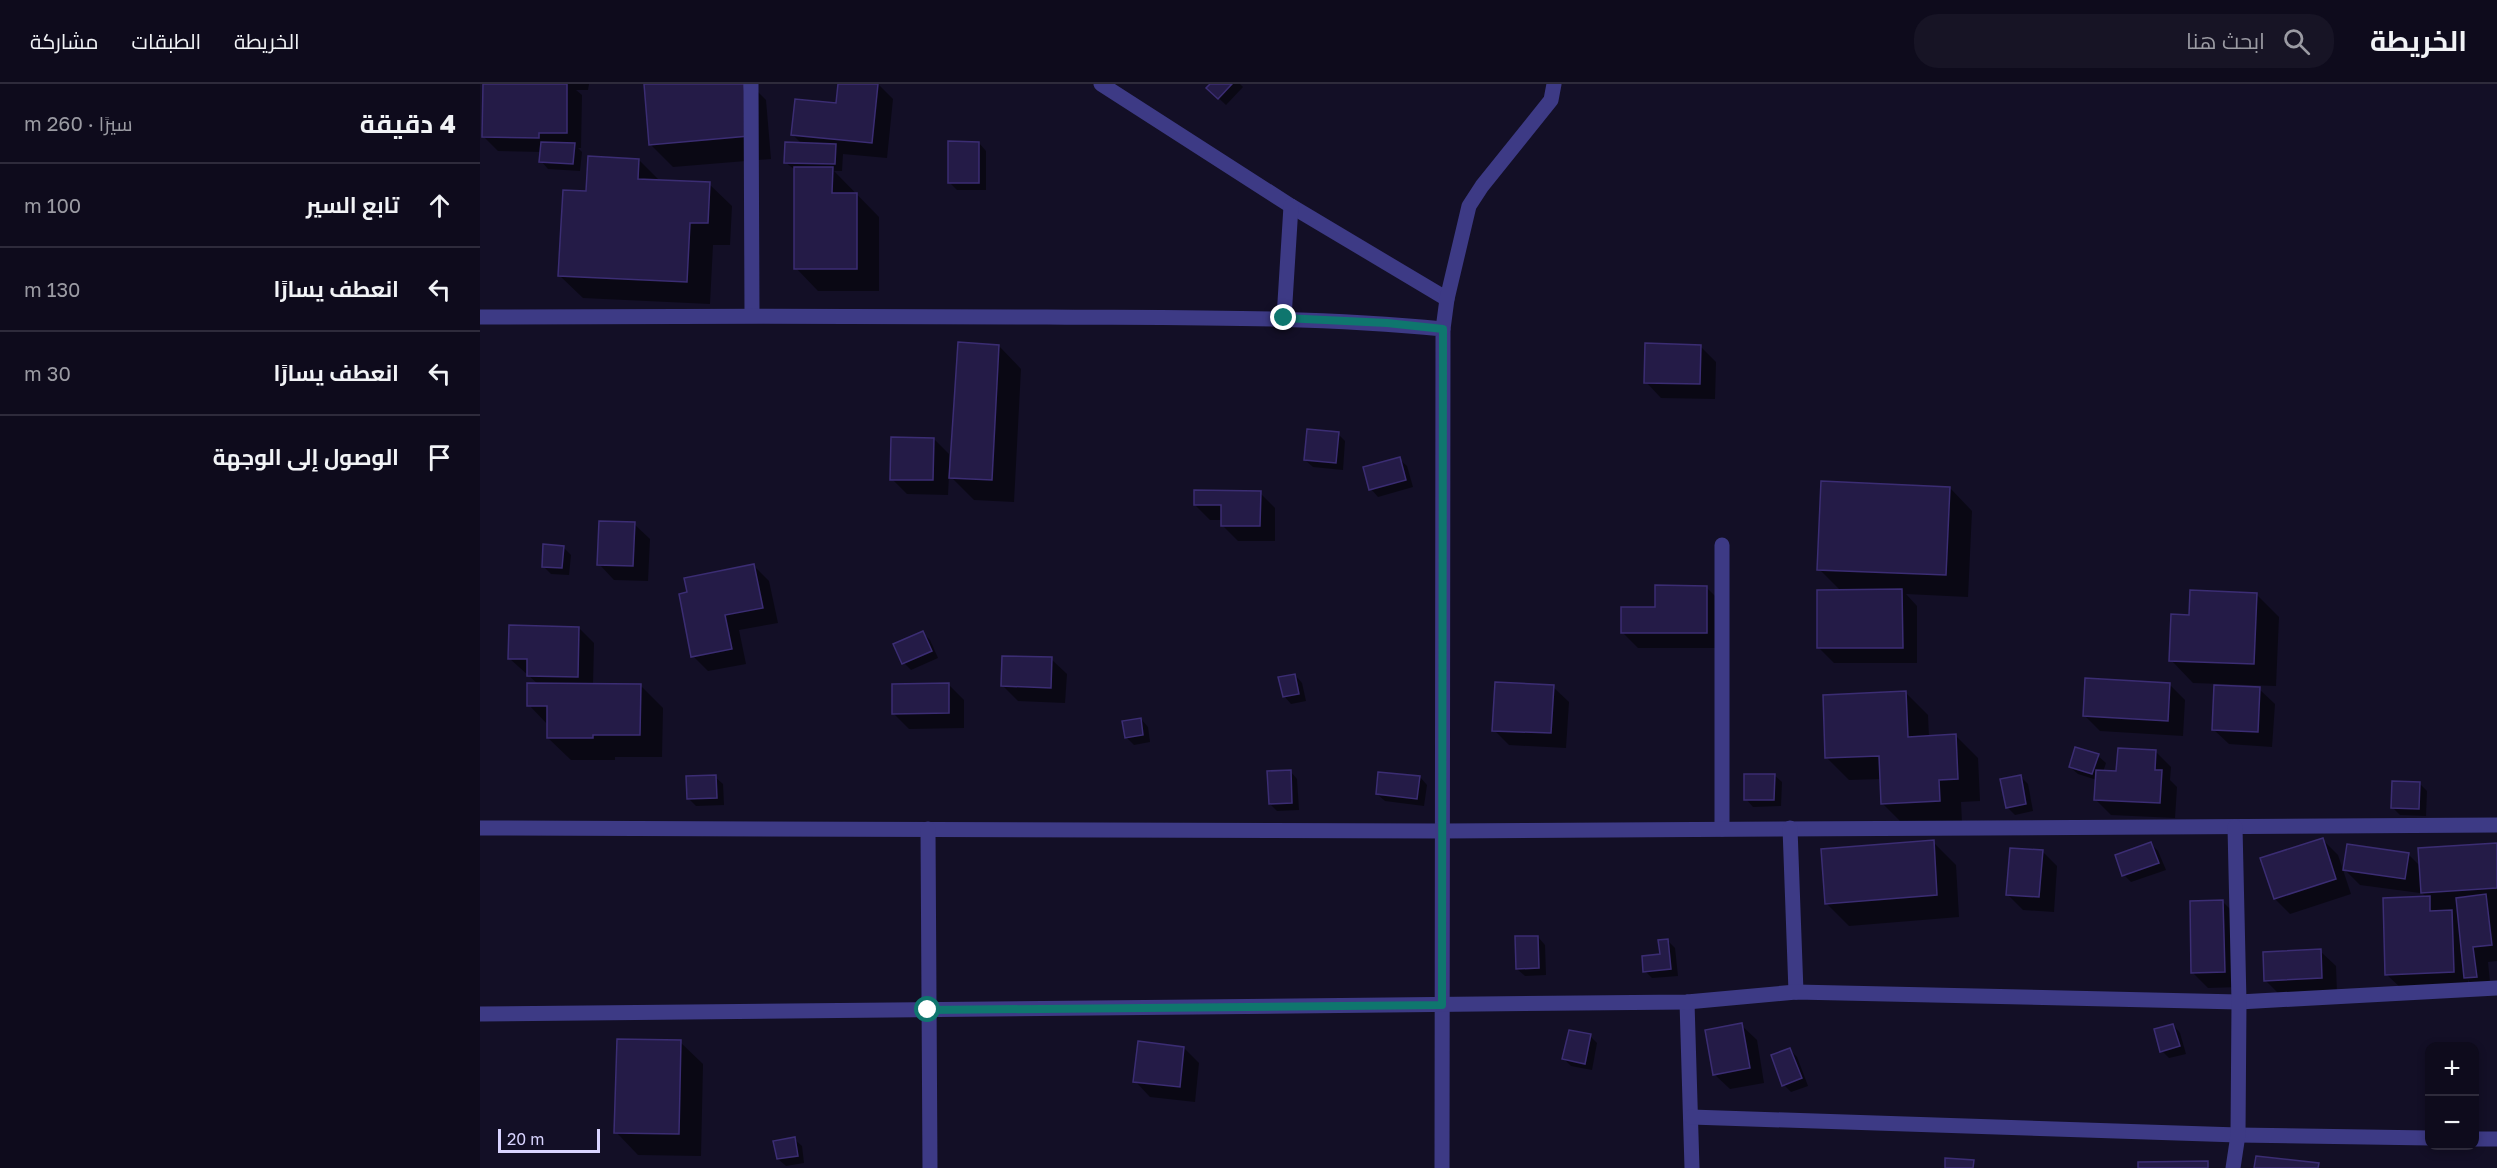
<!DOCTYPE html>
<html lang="ar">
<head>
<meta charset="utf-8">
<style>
	body { margin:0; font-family:"Golos Text",Cairo,sans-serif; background:#171425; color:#f1f3f6; direction:rtl }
	.controls { position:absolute; right:18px; bottom:18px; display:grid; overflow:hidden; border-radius:12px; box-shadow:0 3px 9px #0003 }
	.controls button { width:54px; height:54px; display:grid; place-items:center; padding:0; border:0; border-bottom:2px solid #2e2b3b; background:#0e0b1c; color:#f1f3f6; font:30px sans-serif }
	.scale { position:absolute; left:18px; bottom:15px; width:102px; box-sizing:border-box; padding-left:6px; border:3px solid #d9d4ff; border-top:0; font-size:16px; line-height:21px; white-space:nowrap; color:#d9d4ff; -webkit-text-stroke:4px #130f26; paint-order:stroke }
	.stop { position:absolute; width:18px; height:18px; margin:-14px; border:4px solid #0f766e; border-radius:50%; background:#fff }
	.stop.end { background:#0f766e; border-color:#fff; box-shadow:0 2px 6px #0008 }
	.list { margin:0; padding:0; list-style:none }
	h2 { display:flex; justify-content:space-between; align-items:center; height:78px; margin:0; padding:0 24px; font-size:26px }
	h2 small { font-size:20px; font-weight:400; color:#9b9ba3 }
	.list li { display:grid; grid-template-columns:39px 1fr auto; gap:18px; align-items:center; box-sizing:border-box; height:84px; padding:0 24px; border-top:2px solid #2e2b3b }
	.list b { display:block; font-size:22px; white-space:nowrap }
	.list em { font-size:20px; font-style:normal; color:#9b9ba3 }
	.icon { flex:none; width:33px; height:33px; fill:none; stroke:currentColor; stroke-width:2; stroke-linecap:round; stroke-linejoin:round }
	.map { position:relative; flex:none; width:2017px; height:1084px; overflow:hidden; direction:ltr }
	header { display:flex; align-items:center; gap:36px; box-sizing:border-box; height:84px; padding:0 30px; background:#0e0b1c; border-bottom:2px solid #2e2b3b }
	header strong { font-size:28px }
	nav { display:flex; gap:33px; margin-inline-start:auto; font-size:21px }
	.search { width:420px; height:54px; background:#171425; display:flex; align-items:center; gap:15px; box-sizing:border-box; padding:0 21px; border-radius:24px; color:#9b9ba3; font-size:22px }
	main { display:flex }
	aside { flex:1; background:#0e0b1c }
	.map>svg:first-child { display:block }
	.shadow { fill:#0007 }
	.building { fill:#241b47; stroke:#3b2d73; stroke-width:1.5 }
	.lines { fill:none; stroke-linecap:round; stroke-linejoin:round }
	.minor { stroke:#3d3a85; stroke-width:15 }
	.route { stroke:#0f766e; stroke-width:8 }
</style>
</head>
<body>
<header>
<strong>الخريطة</strong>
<div class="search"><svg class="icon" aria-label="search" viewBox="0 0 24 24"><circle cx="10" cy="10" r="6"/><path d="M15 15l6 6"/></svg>ابحث هنا</div>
<nav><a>الخريطة</a><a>الطبقات</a><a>مشاركة</a></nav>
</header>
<main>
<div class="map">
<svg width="2017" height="1084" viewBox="0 0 2017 1084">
	<rect width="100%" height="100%" fill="#130f26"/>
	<g class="shadow">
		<polygon points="4,0 109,0 108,6 96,6 102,11 101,64 98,64 102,68 100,87 68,85 61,77 62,68 18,67 3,52"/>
		<polygon points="183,0 270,0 286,16 291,75 193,83 170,60"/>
		<polygon points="360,0 398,0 413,15 407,74 363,70 362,87 354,87 399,133 399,207 338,207 316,184 315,86 305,78 323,61 313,51 358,21"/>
		<polygon points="732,0 760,0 763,3 746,21 728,4"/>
		<polygon points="499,59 506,67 506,106 477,106 469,98"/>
		<polygon points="159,76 180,97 229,100 252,122 250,161 233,161 230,220 103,214 80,192 108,108"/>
		<polygon points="519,262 541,285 534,418 494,416 469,391 468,411 427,410 412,395 454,355 469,370 469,389 471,390"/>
		<polygon points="1221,263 1236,278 1235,315 1181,314 1166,298"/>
		<polygon points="858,350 865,357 863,386 833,383 825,376"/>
		<polygon points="919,375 927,382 933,403 898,413 891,405"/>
		<polygon points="1470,404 1492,427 1488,513 1426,510 1437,522 1437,579 1354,579 1339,564 1361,507 1339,485"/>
		<polygon points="780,409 795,424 795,457 758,457 742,441 742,436 730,436 715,421"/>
		<polygon points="154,440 170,455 168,497 134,496 119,480"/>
		<polygon points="83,463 91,471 89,491 71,490 63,482"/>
		<polygon points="274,482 289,497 298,539 259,546 266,580 228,587 213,572"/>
		<polygon points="1226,503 1242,519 1241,564 1158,564 1143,549 1177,524"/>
		<polygon points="1776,510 1799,533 1796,602 1713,599 1691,576 1711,532"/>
		<polygon points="99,544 114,559 113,601 160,601 183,624 182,673 135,673 135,676 91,676 68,654 68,641 49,621 58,600 30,575"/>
		<polygon points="443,549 450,556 458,574 431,586 424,579"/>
		<polygon points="571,575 587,590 585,619 538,617 522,601"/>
		<polygon points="815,591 822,599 826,617 811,620 804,612"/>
		<polygon points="1689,600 1705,616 1703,652 1620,647 1605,632"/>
		<polygon points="469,601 484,616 484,644 429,645 413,629"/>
		<polygon points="1073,603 1089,618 1086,664 1029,661 1014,646"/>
		<polygon points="1779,605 1795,620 1792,663 1749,660 1733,645"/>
		<polygon points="1425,608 1448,631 1449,653 1476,652 1498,674 1500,717 1481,718 1482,739 1425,742 1402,719 1401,695 1369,696 1347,674"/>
		<polygon points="661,635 668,643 670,658 654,661 646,653"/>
		<polygon points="1676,668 1691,683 1690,696 1697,703 1695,734 1631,731 1615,715 1617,696 1598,690 1590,683 1618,672 1626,679 1623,688 1638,689"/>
		<polygon points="810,687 817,695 819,726 797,727 790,720"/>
		<polygon points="1294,691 1302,698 1301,722 1273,723 1266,715"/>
		<polygon points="1540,692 1548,700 1553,727 1535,731 1527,723"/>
		<polygon points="235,693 243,700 244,721 216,722 208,714"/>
		<polygon points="940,693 947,701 944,722 905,717 897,710"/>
		<polygon points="1940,700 1947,707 1946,732 1920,731 1913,724"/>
		<polygon points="1842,755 1858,771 1871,810 1810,830 1795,815 1782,775"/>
		<polygon points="1453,758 1476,781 1479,833 1369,842 1346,819"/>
		<polygon points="1671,760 1678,767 1686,786 1651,798 1644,791"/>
		<polygon points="2017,761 2017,877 2008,878 2011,908 2001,909 1988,896 1989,903 1922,905 1906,890 1947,814 1940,807 1940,809 1880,801 1865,786 1928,770 1940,782"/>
		<polygon points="1562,767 1577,782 1574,828 1543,826 1528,811"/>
		<polygon points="1743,818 1758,833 1760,903 1728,904 1713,889"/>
		<polygon points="1058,853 1065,861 1066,891 1045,892 1037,885"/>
		<polygon points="1187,856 1195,864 1198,892 1172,894 1165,887 1181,871"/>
		<polygon points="1840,867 1856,882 1857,909 1801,912 1786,897"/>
		<polygon points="1261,941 1277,956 1284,999 1250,1005 1234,990"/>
		<polygon points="1693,941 1700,949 1706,970 1689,974 1682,967"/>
		<polygon points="1110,952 1117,959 1112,986 1091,982 1084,975"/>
		<polygon points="200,958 223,980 221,1072 158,1071 136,1048"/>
		<polygon points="704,964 719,979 715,1018 670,1013 655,997"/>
		<polygon points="1310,966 1317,973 1328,1002 1311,1008 1304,1001"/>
		<polygon points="314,1055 322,1062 324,1079 306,1082 298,1075"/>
	</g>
	<g class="building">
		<polygon points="3,0 87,0 87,49 59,49 59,54 2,53"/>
		<polygon points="164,0 264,0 269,52 169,61"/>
		<polygon points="358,0 398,0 392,59 311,51 315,15 356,19"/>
		<polygon points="730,0 752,0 738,15 726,4"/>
		<polygon points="468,57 499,58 499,99 468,99"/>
		<polygon points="61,58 95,59 93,80 59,78"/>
		<polygon points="305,58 356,60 355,80 304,79"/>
		<polygon points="108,72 159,75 158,95 230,98 228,139 210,139 207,198 78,192 83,106 106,107"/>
		<polygon points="314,83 353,83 352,109 377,109 377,185 314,185"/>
		<polygon points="478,258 519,261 512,396 469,394"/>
		<polygon points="1165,259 1221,261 1220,300 1164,299"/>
		<polygon points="827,345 859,348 856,379 824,376"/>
		<polygon points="411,353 454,354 453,396 410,396"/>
		<polygon points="920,373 926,396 889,406 883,383"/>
		<polygon points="1341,397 1470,403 1466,491 1337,486"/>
		<polygon points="714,406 781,407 780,442 741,442 741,421 714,421"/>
		<polygon points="119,437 155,438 153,482 117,481"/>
		<polygon points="63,460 84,462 82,484 62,483"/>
		<polygon points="274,480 283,524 245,531 252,565 211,573 199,510 207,508 204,494"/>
		<polygon points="1175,501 1227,502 1227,549 1141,549 1141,523 1175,523"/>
		<polygon points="1422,505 1423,564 1337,564 1337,506"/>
		<polygon points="1710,506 1777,509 1774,580 1689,577 1691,530 1709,531"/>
		<polygon points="29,541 99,543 98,593 47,592 47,575 28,575"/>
		<polygon points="443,547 452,567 422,580 413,560"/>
		<polygon points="522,572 572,573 571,604 521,602"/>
		<polygon points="815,590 819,610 803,613 798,593"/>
		<polygon points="1605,594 1690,599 1688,637 1603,632"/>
		<polygon points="1015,598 1074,601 1071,649 1012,647"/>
		<polygon points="47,599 161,600 160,651 113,651 113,654 67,654 67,622 47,622"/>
		<polygon points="469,599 469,629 412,630 412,600"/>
		<polygon points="1734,601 1780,603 1778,648 1732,646"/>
		<polygon points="1426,607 1428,653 1476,650 1478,695 1459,696 1460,717 1401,720 1399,672 1345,674 1343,611"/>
		<polygon points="661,634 663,651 645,654 642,637"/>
		<polygon points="1595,663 1619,670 1612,690 1589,683"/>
		<polygon points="1638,664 1676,666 1675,686 1682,686 1680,719 1614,716 1616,686 1636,687"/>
		<polygon points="811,686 812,719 789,720 787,687"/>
		<polygon points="898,688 940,692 937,715 896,710"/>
		<polygon points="1264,690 1295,690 1294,716 1264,716"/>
		<polygon points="236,691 237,714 207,715 206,692"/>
		<polygon points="1541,691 1546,720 1526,724 1520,695"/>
		<polygon points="1912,697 1940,698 1939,725 1911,724"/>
		<polygon points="1843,754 1856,795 1794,815 1780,774"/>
		<polygon points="1454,756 1457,811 1345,820 1341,765"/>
		<polygon points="1671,758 1679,779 1642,792 1635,771"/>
		<polygon points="2017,759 2017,804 1941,809 1938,764"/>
		<polygon points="1867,760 1929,769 1925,795 1863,786"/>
		<polygon points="1530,764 1563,766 1559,813 1526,811"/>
		<polygon points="2006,810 2012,861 1993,863 1997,893 1984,894 1976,814"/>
		<polygon points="1950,812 1950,827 1972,826 1974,888 1905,891 1903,814"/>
		<polygon points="1743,816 1745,888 1711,889 1710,817"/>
		<polygon points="1035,852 1058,852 1059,884 1036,885"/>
		<polygon points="1188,855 1191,885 1163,888 1162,872 1180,870 1178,856"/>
		<polygon points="1841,865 1842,894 1784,897 1783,868"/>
		<polygon points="1262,939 1270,984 1233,991 1225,946"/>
		<polygon points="1693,940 1700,962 1680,968 1674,945"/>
		<polygon points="1089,946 1111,950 1105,980 1082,975"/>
		<polygon points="137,955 201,956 199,1050 134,1049"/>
		<polygon points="658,957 704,963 700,1003 653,998"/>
		<polygon points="1310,964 1322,994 1302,1002 1291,971"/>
		<polygon points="315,1053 318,1072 297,1075 293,1057"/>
		<polygon points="1776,1072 1839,1079 1838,1084 1774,1084"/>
		<polygon points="1465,1074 1494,1076 1493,1084 1465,1084"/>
		<polygon points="1728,1077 1728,1084 1658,1084 1658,1078"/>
	</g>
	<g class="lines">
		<g class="minor">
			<polyline points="271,0 272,231"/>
			<polyline points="621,0 811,122 967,215"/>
			<path d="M 0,233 C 189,232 378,232 567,233 C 699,234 831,232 963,245 L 962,1084"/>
			<polyline points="804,234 811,122"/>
			<polyline points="963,245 967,215 989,122 1002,102 1071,16 1074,0"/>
			<polyline points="1242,461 1242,745"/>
			<polyline points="0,744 962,747 2017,741"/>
			<polyline points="1310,744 1316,908"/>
			<polyline points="448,745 450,1084"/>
			<polyline points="1207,918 1212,1084"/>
			<polyline points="0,930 1207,918 1316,908 1759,918 2017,904"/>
			<polyline points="1211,1033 1758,1051 1950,1054"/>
			<polyline points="1994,1055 2017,1055"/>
			<polyline points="1753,1084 1758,1051 1759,918 1755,743"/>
		</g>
	</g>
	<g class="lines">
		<polyline class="route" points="448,926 962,921 963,245 907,239 804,234"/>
	</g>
</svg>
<div class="controls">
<button>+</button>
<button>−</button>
</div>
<div class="scale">20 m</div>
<div class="stop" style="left:448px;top:926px"></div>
<div class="stop end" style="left:804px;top:234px"></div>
</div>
<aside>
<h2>4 دقيقة<small>سيرًا · 260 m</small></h2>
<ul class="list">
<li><svg class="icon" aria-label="ahead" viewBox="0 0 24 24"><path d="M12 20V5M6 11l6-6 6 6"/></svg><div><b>تابع السير</b></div><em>100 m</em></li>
<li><svg class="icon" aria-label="left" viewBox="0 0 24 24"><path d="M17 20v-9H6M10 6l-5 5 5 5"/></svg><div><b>انعطف يسارًا</b></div><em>130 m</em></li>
<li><svg class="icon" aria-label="left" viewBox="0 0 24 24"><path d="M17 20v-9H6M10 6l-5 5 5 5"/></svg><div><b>انعطف يسارًا</b></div><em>30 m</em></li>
<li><svg class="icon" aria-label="arrive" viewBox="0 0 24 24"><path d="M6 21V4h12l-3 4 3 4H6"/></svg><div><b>الوصول إلى الوجهة</b></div></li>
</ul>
</aside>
</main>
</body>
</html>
